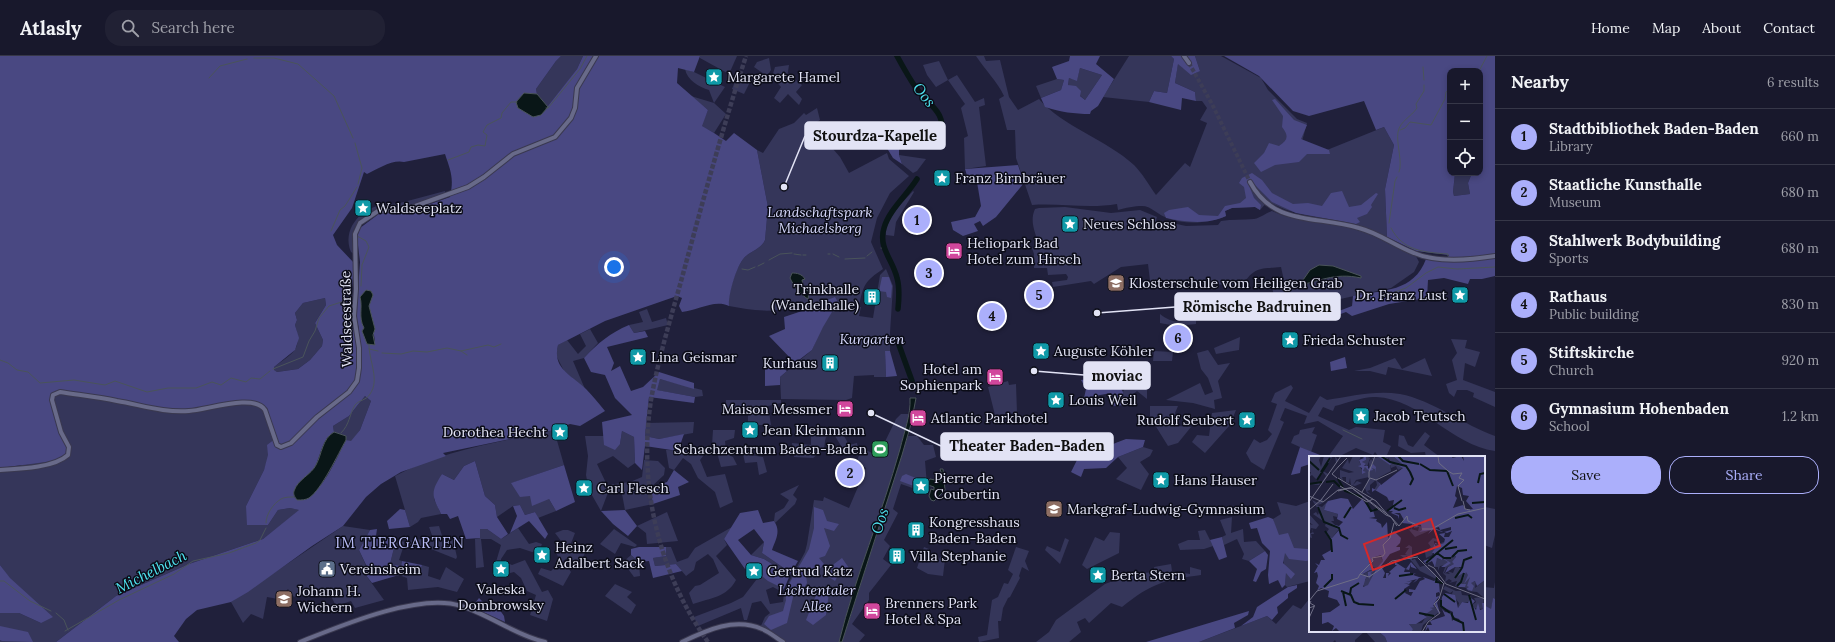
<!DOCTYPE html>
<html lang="en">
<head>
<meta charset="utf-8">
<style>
	body { margin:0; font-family:Lora,serif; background:#212134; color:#f1f3f6 }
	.controls { position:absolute; right:12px; top:12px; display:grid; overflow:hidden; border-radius:8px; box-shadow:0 2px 6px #0003 }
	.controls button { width:36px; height:36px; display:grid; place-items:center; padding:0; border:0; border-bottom:1px solid #363748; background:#18182c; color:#f1f3f6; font:20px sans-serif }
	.you { position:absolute; left:614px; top:211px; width:14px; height:14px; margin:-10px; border:3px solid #fff; border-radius:50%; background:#1a73e8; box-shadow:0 0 0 6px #1a73e833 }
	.badge { display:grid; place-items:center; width:26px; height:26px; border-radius:50%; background:#abaffb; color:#111; font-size:13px; font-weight:700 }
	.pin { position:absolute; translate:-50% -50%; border:2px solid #fff; box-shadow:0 1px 4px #0006 }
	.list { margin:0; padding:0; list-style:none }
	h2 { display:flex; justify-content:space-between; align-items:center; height:52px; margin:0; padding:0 16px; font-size:17px }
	h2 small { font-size:13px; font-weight:400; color:#9fa0a9 }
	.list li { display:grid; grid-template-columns:26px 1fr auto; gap:12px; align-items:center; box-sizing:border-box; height:56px; padding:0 16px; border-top:1px solid #363748 }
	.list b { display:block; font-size:15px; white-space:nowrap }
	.list p { margin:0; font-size:13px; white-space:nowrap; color:#9fa0a9 }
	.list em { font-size:13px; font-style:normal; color:#9fa0a9 }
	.actions { display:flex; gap:8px; padding:12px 16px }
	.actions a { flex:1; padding:9px 0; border:1px solid #abaffb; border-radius:16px; text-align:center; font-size:14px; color:#abaffb }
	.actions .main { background:#abaffb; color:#111 }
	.icon { flex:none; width:22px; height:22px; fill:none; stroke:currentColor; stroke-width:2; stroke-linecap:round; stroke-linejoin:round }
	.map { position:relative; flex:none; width:1495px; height:586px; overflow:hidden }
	header { display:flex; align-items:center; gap:24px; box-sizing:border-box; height:56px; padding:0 20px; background:#18182c; border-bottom:1px solid #363748 }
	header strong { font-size:19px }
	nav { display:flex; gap:22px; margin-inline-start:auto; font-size:14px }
	.search { width:280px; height:36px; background:#212134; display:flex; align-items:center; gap:10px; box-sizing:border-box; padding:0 14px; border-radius:16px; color:#9fa0a9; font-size:15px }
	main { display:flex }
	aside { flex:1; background:#18182c }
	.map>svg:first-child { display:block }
	.green { fill:#35365a }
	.forest { fill:#494882; fill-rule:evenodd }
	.water { fill:#091617; stroke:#4a545a }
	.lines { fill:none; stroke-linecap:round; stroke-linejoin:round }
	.stream { stroke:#4a545a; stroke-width:1 }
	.river { stroke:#091617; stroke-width:5.5 }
	.secondary-tunnel { stroke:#3d3d57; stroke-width:4; stroke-dasharray:4 2; stroke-linecap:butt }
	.primary-tunnel { stroke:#3d3d57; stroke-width:4.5; stroke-dasharray:4.5 2; stroke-linecap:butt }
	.secondary-casing { stroke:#3a3950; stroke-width:6 }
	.secondary { stroke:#686a89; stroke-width:4 }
	.labels { text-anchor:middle; stroke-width:3; stroke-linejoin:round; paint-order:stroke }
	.poi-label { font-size:14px; fill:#e2e3f5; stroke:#0b0c17; text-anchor:start }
	.park-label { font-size:14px; font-style:italic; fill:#d7d9fd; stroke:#0b0c17 }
	.street-label { font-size:14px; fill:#e2e3f5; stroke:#0b0c17 }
	.water-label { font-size:15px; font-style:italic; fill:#4fe3f0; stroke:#0b0c17 }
	.neighbourhood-label { font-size:15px; letter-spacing:1px; fill:#b9bdf6; stroke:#0b0c17 }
	.inset-river { fill:none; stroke:#091617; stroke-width:2 }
	.inset-road { fill:none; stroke:#6e6e85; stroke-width:1 }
	.view { fill:#d62828; fill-opacity:0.15; stroke:#d62828; stroke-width:2 }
	.inset-edge { fill:none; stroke:#e2e3f5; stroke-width:2 }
	.leader { fill:none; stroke:#e2e3f5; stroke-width:1.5 }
	.callout-dot { fill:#e2e3f5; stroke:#0b0c17; stroke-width:1.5 }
	.callout { fill:#e2e3f5; stroke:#e2e3f5; stroke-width:1.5 }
	.callout-label { font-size:15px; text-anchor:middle; font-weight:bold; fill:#111 }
</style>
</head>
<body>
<header>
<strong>Atlasly</strong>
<div class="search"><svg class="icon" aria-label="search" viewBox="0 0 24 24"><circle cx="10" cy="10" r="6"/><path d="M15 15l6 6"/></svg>Search here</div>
<nav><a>Home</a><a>Map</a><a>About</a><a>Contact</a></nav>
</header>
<main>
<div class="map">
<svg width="1495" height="586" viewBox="0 0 1495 586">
	<rect width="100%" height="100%" fill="#20203b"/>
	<g class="green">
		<polygon points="561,0 583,0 577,13 548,51 537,38 536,33 556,5"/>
		<polygon points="700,0 737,0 729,18 700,2"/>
		<path d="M 976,0 L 984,0 L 986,5 L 1000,4 L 1009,41 L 1018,54 L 1039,43 C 1062,70 1107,84 1134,109 C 1142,117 1149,129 1156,139 L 1185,107 L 1190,111 L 1207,67 L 1200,64 L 1207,52 L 1202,45 L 1196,45 L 1195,36 L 1175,27 L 1178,7 L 1183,12 L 1200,15 L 1195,0 L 1221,0 L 1261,22 L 1268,34 L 1297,63 L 1307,67 L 1301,89 L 1327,94 L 1384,71 L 1394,89 L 1385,133 L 1387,181 C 1377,176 1368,172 1358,169 C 1327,160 1295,162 1268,145 L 1260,154 L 1255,151 L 1232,152 L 1225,155 L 1226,160 C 1208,168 1183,169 1165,161 C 1157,158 1151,150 1142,150 C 1135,150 1125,152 1118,154 L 1117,148 C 1089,153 1060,147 1032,149 L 1016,102 L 1015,74 L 1007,74 L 999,43 L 1004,40 C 997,25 985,14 976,0 Z"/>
		<polygon points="1129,0 1171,0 1174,3 1167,37 1154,35 1149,46 1103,41"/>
		<polygon points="769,2 771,14 767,20 754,11 757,6"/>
		<polygon points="939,5 948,24 957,19 975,46 984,42 985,49 979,51 986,110 965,113 964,82 968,80 961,52 965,48 948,24 936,31 927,19 923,9"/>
		<polygon points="789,9 787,22 796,24 802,29 796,36 802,43 799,49 788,38 780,47 774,42 781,31 772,21 775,11"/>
		<polygon points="1080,12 1102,19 1085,44 1068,29 1069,22 1077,24"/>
		<path d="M 685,13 L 694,16 L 725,31 L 714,47 L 726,58 L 714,77 L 701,70 L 708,54 L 691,40 L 714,47 L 709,34 C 699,31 687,24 685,13 Z"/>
		<polygon points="738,18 751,24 744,38 732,33"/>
		<polygon points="1057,23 1064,24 1061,34 1041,42 1036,30"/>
		<path d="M 817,52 L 820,64 L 812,69 L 840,101 L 849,117 L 887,97 L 889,103 L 909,120 L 890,137 L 877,162 L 871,186 L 883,213 C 865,225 863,229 859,251 L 861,251 L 859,260 L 873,262 L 880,219 L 886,213 L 893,230 L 890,277 L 890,295 L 885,295 L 886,321 L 874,321 L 874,319 L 854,320 L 852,342 L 846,344 L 781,343 L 780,321 L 812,294 L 822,271 L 838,246 L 835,242 L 827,244 L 817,254 L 805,254 L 808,248 C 798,245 788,252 778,254 C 761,256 745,253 729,250 C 727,239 737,207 746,200 C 752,195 762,192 765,184 L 768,151 L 757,94 L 763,97 L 779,73 L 794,67 L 804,57 L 806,59 Z"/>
		<polygon points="899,99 926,103 917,115 913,117 902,108"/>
		<polygon points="1455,117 1472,117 1468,127 1470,138 1454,140 1453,136"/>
		<path d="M 445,135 L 446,138 L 406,151 L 376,153 L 359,166 L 354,173 L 352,181 L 354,198 L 351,196 C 342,174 359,154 381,149 C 387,148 394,148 400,147 C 415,143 430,139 445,135 Z"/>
		<path d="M 913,135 L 914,136 L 896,166 L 894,180 L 886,179 C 885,163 902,147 913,135 Z"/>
		<path d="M 1065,151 L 1111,157 L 1140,154 L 1157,161 L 1154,171 L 1164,175 L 1167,166 L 1186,170 L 1218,169 L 1221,165 C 1232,163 1243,164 1254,163 C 1261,162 1265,157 1272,155 C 1297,167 1327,165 1353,173 C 1375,178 1395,191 1416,200 L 1419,206 L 1414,216 L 1391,232 L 1262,260 L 1261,245 L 1270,244 L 1274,240 L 1272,231 L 1285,229 L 1281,211 C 1262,213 1254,210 1243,229 L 1198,228 L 1196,223 L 1150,225 L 1148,208 L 1121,211 L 1094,228 L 1091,225 L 1053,231 L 1052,226 L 1067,224 L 1068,221 L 1066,218 L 1048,219 L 1047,212 L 1034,212 L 1034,198 L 1032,192 L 1039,190 C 1036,177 1029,166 1035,153 L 1039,152 Z"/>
		<path d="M 325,242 L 326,249 L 315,267 L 323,284 L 322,290 L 310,304 L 298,313 L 277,316 L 273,314 L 274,311 C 292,297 303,295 295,269 L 297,264 L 295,257 L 303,247 Z"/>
		<polygon points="647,253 652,266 666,262 668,269 634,277 629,269 643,266 639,256"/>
		<path d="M 1160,258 C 1171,267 1184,269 1196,259 L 1196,268 L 1176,270 L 1160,267 Z"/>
		<polygon points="590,273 598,287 584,302 573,305 585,333 564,315 556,299 558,289 567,284 578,298 586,290 580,278"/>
		<polygon points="1240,281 1239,294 1216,298 1214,292"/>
		<polygon points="1451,283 1467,284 1465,292 1480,296 1475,311 1465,307 1463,324 1495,336 1495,351 1473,341 1474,337 1467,334 1457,334 1454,341 1449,337 1446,328 1457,324 1452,304 1457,297"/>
		<polygon points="1208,294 1218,309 1230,307 1218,325 1222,342 1214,344 1215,353 1193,347 1166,344 1200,327 1205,339 1213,336 1208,322 1201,313 1197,297"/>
		<polygon points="1154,295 1173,296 1172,305 1153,305"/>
		<polygon points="1395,302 1402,313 1425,302 1432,320 1388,311 1386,319 1370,315 1354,315 1370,312"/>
		<polygon points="660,323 702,334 703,340 695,341 656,334"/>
		<polygon points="1008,325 1009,329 1016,328 1017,357 995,359 988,331"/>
		<path d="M 1291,329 L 1293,332 L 1285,345 L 1309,357 L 1320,340 L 1327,344 C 1351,340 1376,334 1400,338 C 1432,344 1464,369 1495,380 L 1495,395 C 1451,389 1421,343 1376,341 C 1365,340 1346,347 1335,350 L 1333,355 L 1323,351 L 1318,360 L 1349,374 L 1356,371 L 1385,374 L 1383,386 L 1391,390 L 1386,401 L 1379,401 L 1375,396 L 1373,399 L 1356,392 L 1338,401 L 1328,401 L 1343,380 L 1318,365 L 1304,368 L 1307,360 L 1285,352 L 1280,364 L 1284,366 L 1264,414 L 1251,406 L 1246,397 L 1254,383 L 1260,387 L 1267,384 L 1272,378 L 1268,374 L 1277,348 L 1271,346 L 1275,337 Z"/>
		<polygon points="1126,330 1147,330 1147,343 1137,335 1130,341 1131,348 1124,349 1123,336"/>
		<polygon points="55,337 238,347 261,349 275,383 264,414 246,450 268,469 278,454 290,452 300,454 263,483 189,508 116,540 56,586 0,586 0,557 19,557 41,567 0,509 0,412 20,410 67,387 52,347"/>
		<polygon points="365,340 371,345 360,374 351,386 346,384 346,380 334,376 333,370 349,360"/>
		<polygon points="726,344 781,344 781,347 768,350 771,369 748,369 748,359 726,357"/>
		<polygon points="1150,350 1178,350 1175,357 1178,364 1178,370 1191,371 1178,387 1168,390 1150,361"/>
		<polygon points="1236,354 1230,369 1205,397 1192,386 1197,379 1209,380 1212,357"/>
		<polygon points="901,358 909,358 905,389 908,380 917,380 924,389 933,389 936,401 925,405 927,429 924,436 901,428 893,453 898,457 884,484 890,490 883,503 891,509 869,537 869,544 852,568 865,579 859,586 842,586 888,443 839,586 783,586 760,572 765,561 770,557 761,545 752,547 747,564 744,564 741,552 698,570 694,561 731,547 743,541 760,519 784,533 782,536 773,531 766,534 770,548 783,546 783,548 784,535 805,496 807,488 814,444 823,445 824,441 849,452 866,412 856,407 862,392 878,400 896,363"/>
		<polygon points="694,366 693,377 659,383 645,380 646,367"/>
		<polygon points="1315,371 1312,377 1317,379 1311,396 1291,387 1294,380 1299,378 1300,374"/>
		<polygon points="811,373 824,377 829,374 848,373 848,377 843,378 849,389 857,387 858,394 843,393 835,380 826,381 825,385 824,393 813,402 794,401 792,387 811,389"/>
		<path d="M 554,374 L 564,409 L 512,427 L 530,440 L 549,443 L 556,455 L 538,462 L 535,456 L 525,459 L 520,449 L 513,450 L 497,461 L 495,449 L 485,440 L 475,405 L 464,410 L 454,424 L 442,418 L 434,443 L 441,458 L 421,462 L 418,466 L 410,471 L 395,420 C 444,394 501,386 554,374 Z"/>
		<polygon points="713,374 735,374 734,382 725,385 726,395 712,389"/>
		<polygon points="622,375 634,381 635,407 628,412 613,400 597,408 607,429 630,426 642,421 644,404 658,405 665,412 664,419 650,432 653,448 625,454 622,438 609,434 601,455 589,434 586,419 588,400 585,380 604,380 605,389 620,388"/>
		<polygon points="1425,376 1430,380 1424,389 1440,401 1426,401 1425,396 1411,397 1398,390 1399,379 1404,380 1408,389 1413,391"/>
		<polygon points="1143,391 1153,394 1150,400 1140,406 1149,418 1141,434 1116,423 1127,412 1118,401"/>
		<polygon points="716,393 733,401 737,409 721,411"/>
		<polygon points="666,394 707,395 700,404 707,421 725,418 733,446 720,452 715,436 698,422 691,408 683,402 674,414 669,412"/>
		<polygon points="743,398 763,401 767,416 759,419 757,406 745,407"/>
		<polygon points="799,429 793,439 797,443 795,448 775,467 774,465 775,457 784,452 789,444 780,438"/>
		<polygon points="1310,445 1310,525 1287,531 1285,529 1286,516 1273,463 1281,458 1277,446 1296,450"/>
		<polygon points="1485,451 1495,453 1495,479 1492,492 1484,489"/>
		<polygon points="667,456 678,485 647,488 646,477 637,470"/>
		<polygon points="1232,461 1231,477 1243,473 1244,486 1256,485 1265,495 1249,505 1242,503 1244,498 1237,483 1224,489 1222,481 1226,479 1220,464"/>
		<polygon points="343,470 370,474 359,494 367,512 365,518 384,544 355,552 351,545 336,550 331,540 307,532 294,541 288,533 278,543 267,541 263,563 251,558 243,567 231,546"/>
		<polygon points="439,470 444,486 453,484 457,501 456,503 431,493 406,488 407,485 433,482 429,471"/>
		<path d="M 732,471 L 724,483 L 727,489 L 716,500 L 736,524 C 727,541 711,542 693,548 L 689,537 L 695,530 L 700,529 L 719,517 L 713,503 L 708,498 L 696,506 L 694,514 L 686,520 L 676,508 L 655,510 L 653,502 L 665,500 L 666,491 L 671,491 L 677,506 L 688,502 L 695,492 Z"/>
		<polygon points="518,472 529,488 536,486 542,488 539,495 532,496 520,492 507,494 501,503 501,508 496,506 501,489 491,483 481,483 484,511 476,512 475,483 480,482 480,473 487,473 501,483"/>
		<polygon points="614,473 637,489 635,491 621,487 615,498 600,488"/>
		<polygon points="563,474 568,474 575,477 570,490 585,497 578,512 570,500 563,505 571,516 563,530 538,518 541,512 551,515 561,505 556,497 565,490 555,477"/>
		<polygon points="1205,474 1213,490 1204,493 1180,494 1178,488 1188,484 1200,484 1198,475"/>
		<polygon points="1110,476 1120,477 1119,497 1087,513 1082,509 1095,481 1104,485"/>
		<polygon points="1065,482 1069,484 1060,508 1045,494 1047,490 1060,496"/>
		<polygon points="396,484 405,486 399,504 402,505 401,510 390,508"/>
		<polygon points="764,486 762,497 791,517 790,519 764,503 751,499"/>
		<polygon points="924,491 929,493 927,501 929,506 938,506 940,501 945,503 943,520 928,518 917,512"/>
		<polygon points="1016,491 1029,495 1025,505 1029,515 1022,511 1019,520 1020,522 1010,541 1008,542 1003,552 1001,565 998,565 999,582 979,586 978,581 987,579 992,544 998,541 1004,527 1008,528 1013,518 1008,514"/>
		<polygon points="631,499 639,506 640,520 634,521 623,506"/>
		<polygon points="525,504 542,536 548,534 553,543 547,565 530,559 536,539 527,535 521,522 514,516 506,518 503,505 512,509"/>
		<path d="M 1171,508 L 1172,515 L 1190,518 L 1190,511 L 1201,514 L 1201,519 C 1164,524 1152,527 1122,551 L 1111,547 L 1089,567 L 1085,562 L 1077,566 L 1081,576 L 1069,586 L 1036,586 L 1049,576 L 1056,564 L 1105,528 L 1132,518 L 1155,516 L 1154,511 Z"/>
		<polygon points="422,509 429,511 428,520 440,524 446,511 464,523 457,536 438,531 408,534 407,522 399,519 402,513 420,516"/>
		<polygon points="1495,526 1495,543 1493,543 1491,554 1484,549 1484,531 1494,532"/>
		<polygon points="615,528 632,536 627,541 636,549 631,558 605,540"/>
		<polygon points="1310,542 1310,575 1378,575 1385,581 1387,586 1375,586 1365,575 1355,584 1355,586 1336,586 1335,584 1333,586 1199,586 1267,560 1276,568 1293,549 1301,553"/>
	</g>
	<g class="forest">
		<path d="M 0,0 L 561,0 L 556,5 L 536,33 L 537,38 L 524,37 L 541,59 L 577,13 L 583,0 L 700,0 L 694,16 L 678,12 L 677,27 L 708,54 L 702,70 L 714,77 L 726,85 L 734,77 L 757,94 L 768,151 L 765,184 C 762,192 752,195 746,200 C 737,207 728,239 729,250 C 714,243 697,255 682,256 L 679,250 L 682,242 L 677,240 L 605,265 L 558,289 C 552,313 572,319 586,333 C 593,340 599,348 605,355 L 580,370 L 570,368 L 554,374 L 443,397 L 446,400 L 401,416 L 381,428 L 366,441 L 343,470 L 312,490 L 248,536 L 231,546 L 197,554 L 186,563 L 174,580 L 179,586 L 56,586 L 116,540 L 189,508 L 263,483 L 299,454 L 290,452 L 278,454 L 268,469 L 247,469 L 246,450 L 264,414 L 268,399 L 267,389 L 275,383 L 265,354 L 251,346 L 175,356 L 60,336 L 52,341 L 69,396 L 61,404 L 0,412 ZM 445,98 C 451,116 454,122 450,141 L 408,156 L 380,157 L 360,172 L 357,181 L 360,206 L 356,260 L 359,273 L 351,273 L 346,240 L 352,231 L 354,207 L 337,189 L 333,179 L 352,152 L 364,116 L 367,118 C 377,113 393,103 404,106 ZM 325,242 L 326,249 L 315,267 L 323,284 L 322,290 L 310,304 L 298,313 L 277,316 L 274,314 L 274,311 L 295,294 L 299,282 L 295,269 L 297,264 L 295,257 L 303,247 ZM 371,245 L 369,250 L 375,285 L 365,279 L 362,275 L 364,272 L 361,249 L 362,246 ZM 365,340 L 371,345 L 360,374 L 351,385 L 346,384 C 337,401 322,438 303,444 L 294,441 C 293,427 307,423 313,414 C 321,402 321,383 334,376 L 333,370 L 349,360 Z"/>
		<path d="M 1070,0 L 1100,0 L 1096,8 L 1114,23 L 1098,50 L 1091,55 L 1090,58 C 1074,58 1061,56 1045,51 L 1041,42 L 1061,34 L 1064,24 L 1057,23 L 1052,11 L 1069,5 ZM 1080,12 L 1102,19 L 1085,44 L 1080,40 L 1081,35 L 1076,30 L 1068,29 L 1069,22 L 1077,25 Z"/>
		<polygon points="1171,0 1195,0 1200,15 1191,19 1178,8 1175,27 1195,36 1196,45 1182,42 1181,54 1149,46 1154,35 1167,37 1174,3"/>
		<path d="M 1224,0 L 1495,0 L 1495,220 L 1482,223 L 1470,223 L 1468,228 L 1444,222 L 1428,224 L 1427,242 L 1389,248 L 1352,260 L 1346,256 L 1338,259 L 1339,255 L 1352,250 L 1353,240 C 1383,234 1414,236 1426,203 L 1446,204 L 1449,199 L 1416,195 L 1387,181 L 1385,133 L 1394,89 L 1384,71 L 1376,74 L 1364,45 L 1309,60 L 1293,55 L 1259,20 ZM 1450,15 L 1480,15 L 1480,117 L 1472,117 L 1468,127 L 1470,138 L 1454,140 L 1453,136 L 1455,117 L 1450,117 Z"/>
		<path d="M 1275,43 L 1294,64 L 1307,69 L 1301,83 L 1329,94 L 1330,98 L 1307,98 L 1299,106 L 1275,109 L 1261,116 L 1254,107 L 1264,97 L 1269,87 L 1279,90 C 1288,84 1289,80 1282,71 L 1283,60 L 1272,44 Z"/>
		<polygon points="899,76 899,99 902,108 893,102 882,84"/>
		<polygon points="1018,109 1024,127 996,161 983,170 980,165 974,168 978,175 963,180 953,174 951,166 975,161 981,150 977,126 969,126 965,113"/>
		<path d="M 1252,117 L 1262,124 L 1272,137 L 1293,148 L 1308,147 L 1322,150 L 1331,137 L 1342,135 L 1349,151 L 1361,149 L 1376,137 L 1378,138 L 1371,149 L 1372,151 L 1367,158 L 1357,162 L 1360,166 L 1356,168 L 1296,157 L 1272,146 L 1251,125 L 1248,127 L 1254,142 L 1261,149 L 1260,154 L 1255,151 L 1232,152 L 1225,155 L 1226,160 C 1207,169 1186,166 1166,162 L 1164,157 L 1169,154 L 1188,151 L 1199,159 L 1218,160 L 1225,150 L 1240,147 L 1246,142 L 1244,131 L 1239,127 L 1242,122 Z"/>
		<polygon points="882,221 889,221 892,230 891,242 887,241 886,236 879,235"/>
		<polygon points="835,241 838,246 823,271 812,294 795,307 769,280 785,273 784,261 805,254 817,254 827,244"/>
		<path d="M 629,269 L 634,277 L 645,275 L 648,281 L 607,291 L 614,307 L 611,315 L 620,310 L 631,335 L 643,331 L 659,316 L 694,327 L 694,333 L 660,323 L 657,334 L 695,341 L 694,347 L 649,341 L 645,380 L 659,383 L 684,378 L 678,395 L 645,390 L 642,414 L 635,407 L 634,381 L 622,375 L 620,388 L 615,394 L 604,389 L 602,366 L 632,359 L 615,342 L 605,319 L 591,316 L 584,302 C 598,287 610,277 629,269 Z"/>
		<polygon points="885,295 890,295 897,320 886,321"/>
		<polygon points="1345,301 1347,312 1331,315 1330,306"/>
		<polygon points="778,309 787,315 780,321 780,329 765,330 765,312"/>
		<polygon points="1113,319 1123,336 1124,349 1112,350 1111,337 1084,342 1086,333 1081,324"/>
		<path d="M 1126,383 L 1145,384 L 1143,391 L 1118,401 L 1106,412 L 1084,413 L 1081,421 L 1071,416 L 1077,404 L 1069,401 L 1077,386 C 1101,393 1103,392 1126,383 Z"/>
		<polygon points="1300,391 1325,401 1310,401 1310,408 1301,411 1300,417 1291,419"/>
		<path d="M 475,405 L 485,440 L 495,449 L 497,461 L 508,478 L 501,483 L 487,473 L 480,473 L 480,482 L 466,483 L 458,460 L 450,463 L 447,458 L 441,458 C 432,439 430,437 442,418 L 454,424 L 464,410 Z"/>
		<polygon points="564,409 575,446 556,455 549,443 532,450 530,440 520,441 511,427"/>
		<polygon points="674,414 689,426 678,431 680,439 653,448 650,432 667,426"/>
		<polygon points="906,418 923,425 923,431 919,432 900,425 902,420"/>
		<polygon points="520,449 525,459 535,456 548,478 545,483 529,465 510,477 517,460 513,450"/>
		<polygon points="814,451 823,454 827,465 839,468 834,475 824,472 830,490 825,500 819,502 824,508 817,516 812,513 806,519 807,527 802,535 794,537 787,567 771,574 764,568 769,560 783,555 786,544 785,535 809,493 814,472"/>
		<polygon points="400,453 405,454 410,471 389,473 387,465"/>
		<polygon points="625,454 637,470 628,480 613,468 601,455"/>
		<path d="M 758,454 L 763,467 L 774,465 C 781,475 776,483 772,494 L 798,505 L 791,517 L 762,497 L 764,486 L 754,473 L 738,484 L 751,499 L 764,503 L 790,519 L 784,533 L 768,525 L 750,511 L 745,513 L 724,483 L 740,457 Z"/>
		<polygon points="1268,461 1273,463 1279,479 1288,477 1294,492 1308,493 1310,498 1310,504 1306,505 1289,503 1285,497 1283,507 1295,518 1291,523 1286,517 1285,529 1282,532 1278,524 1269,528 1268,519 1270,495 1262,487 1257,472 1251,473 1249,467"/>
		<polygon points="377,473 376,480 396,484 390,508 401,510 402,505 422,509 420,516 402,513 399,519 372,527 365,518 367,511 359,494 370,474"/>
		<polygon points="1222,481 1227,501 1219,504 1210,484"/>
		<polygon points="639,491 666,491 666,500 653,502 655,510 676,508 682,515 653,522 649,505 639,506 631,499 631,493"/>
		<polygon points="1265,495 1268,499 1266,513 1261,516 1256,526 1253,525 1257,513 1249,505"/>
		<polygon points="842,502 849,512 841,514 835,525 829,521 834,508"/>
		<polygon points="0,509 10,522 53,561 41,567 19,557 0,557"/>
		<polygon points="1297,529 1297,532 1288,538 1288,542 1277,551 1278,557 1272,564 1267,560 1241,570 1253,561 1257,551 1288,531"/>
		<polygon points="827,533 829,537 826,559 813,569 806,564 817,537"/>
		<polygon points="479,542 491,554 497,550 504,560 505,566 472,551"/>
		<polygon points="1493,542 1495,543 1495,586 1387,586 1385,581 1378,575 1484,575 1484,549 1491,553"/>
		<polygon points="1249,555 1248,559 1234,567 1235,572 1199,586 1146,586"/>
		<polygon points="0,570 28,576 33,586 2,585 0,584"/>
	</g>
	<g class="water">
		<polygon points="524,37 537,38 548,51 541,59 533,61 518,52 516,46"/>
		<path d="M 1319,209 L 1333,210 L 1361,220 L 1361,222 C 1334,216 1319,226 1294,230 L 1294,227 L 1303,224 L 1310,214 Z"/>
		<path d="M 792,217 C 797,217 802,218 805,223 L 802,224 L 804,234 L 809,235 L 808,243 C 802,240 793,229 790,222 Z"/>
		<path d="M 366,234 L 371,235 L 373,239 L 369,250 L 375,273 L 373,279 L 375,289 L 367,288 L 362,275 L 364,272 C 358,261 363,251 360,241 Z"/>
		<path d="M 910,342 L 916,342 L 911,368 L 902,399 L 842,586 L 839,586 C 855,521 882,458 900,393 C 904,376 911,359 910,342 Z"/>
		<path d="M 334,376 L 346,380 L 346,384 C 338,398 322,433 309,442 C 305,444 302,444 297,444 C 295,441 293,439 294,435 C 298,423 311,419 316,409 C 322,398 322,383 334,376 Z"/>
		<polygon points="940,413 943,413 945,434 934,445 931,444 929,440 931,433 934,434 934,431 928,429 927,427 930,423 941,425 943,421"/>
	</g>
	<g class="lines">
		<g class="stream">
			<polyline points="254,2 274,2 298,8 334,40 353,82"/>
			<polyline points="1423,11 1424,24"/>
			<polyline points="1479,15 1487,0"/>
			<polyline points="209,22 220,10 247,3"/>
			<polyline points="546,52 548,52 580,13 587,0"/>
			<polyline points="1400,74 1405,72 1410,66 1431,69 1445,43 1446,36 1450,32"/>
			<polyline points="355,87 362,112 358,128"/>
			<polyline points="448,104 469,96 471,91 478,89 485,90 487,79 483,76 487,69 501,62 502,57 511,46 517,46"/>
			<path d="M 1399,116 C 1403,107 1396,87 1398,76 C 1400,65 1411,61 1417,52 L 1416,48 L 1424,35 L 1424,29"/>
			<polyline points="1389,167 1395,125 1397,121"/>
			<path d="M 1391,172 C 1403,195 1423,196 1448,198 L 1448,200"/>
			<polyline points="331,175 340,154 345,150 357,131"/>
			<polyline points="357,180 366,185 369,191 362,209 361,230"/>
			<polyline points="881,192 883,192"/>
			<polyline points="794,198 801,199"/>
			<polyline points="828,198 830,198"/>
			<polyline points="833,198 839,201"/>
			<polyline points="803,199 806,199"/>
			<polyline points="867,200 872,196"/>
			<polyline points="845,203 865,202"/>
			<polyline points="769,204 780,198 792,197"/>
			<polyline points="758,210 764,207"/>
			<polyline points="742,213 748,214 755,211"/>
			<polyline points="1395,236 1406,232 1426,217 1438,211 1457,213 1495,211"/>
			<polyline points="369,293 378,295"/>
			<polyline points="461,295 488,289 494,291 501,288"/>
			<polyline points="382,297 401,298 413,295 427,296 447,292 461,295 467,299"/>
			<polyline points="0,304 8,307 17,314 28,316 40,327 74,324 105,329 115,325 147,336 168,332 196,332 212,326 221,329 231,322 246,326 251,322 260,323 270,315"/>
			<polyline points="273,313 303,301 309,285 315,275 319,262 329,250 351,243"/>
			<polyline points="1343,374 1362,383"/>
			<path d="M 341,377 C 350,368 349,359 355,349 C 359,344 367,344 370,338 C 380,324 369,305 369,289"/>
			<path d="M 266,467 C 266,458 273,448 281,443 C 284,441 290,441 294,441"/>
			<polyline points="0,525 4,525 30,545 51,555"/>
			<polyline points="56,557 64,564 68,574"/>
			<polyline points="65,575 119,544 174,518 193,505 229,497 256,487 260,484 266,472"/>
		</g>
		<g class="river">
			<path d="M 897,0 C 903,11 909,22 916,32 C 930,51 945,54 942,80"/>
			<path d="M 898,253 C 899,243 900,232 897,222 C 893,204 878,192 884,172 C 889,154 907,139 917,123"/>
			<polyline points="899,289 912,325"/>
		</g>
		<polyline class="secondary-tunnel" points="1189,7 1212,48 1250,126"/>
		<path class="primary-tunnel" d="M 708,586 C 658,516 638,428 651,344 C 659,298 674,252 686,207 C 705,137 724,68 746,0"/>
		<defs>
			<g id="secondary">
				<polyline points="1184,0 1189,7"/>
				<path d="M 1250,126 C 1274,171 1317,159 1359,172 C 1379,177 1395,190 1414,197 C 1437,207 1470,204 1495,200"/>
				<path d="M 0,414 C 18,413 54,412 68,399 L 69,391 L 61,376 L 52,344 L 53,339 L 60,336 C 79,339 98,341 117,345 C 141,349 164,357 189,355 C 207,354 254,337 265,354 L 277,389 L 281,391 L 291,387 L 317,361 L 349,336 L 357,325 L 359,312 L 359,292 L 354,260 L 356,233 L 355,178 L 360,167 L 378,155 L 407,153 L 468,131 L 484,121 L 513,98 L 555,81 L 571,62 L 575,52 L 577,32 L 596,0"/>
				<path d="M 300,586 C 340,570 420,536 461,550 C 490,559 515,579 545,586"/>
				<path d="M 682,586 C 707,574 735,561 762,573 C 770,576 776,582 783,586"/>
			</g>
		</defs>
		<use href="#secondary" class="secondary-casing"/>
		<use href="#secondary" class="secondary"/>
	</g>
	<defs>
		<symbol id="sight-square" viewBox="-11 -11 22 22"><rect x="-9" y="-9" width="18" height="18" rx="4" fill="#0f9aa8" stroke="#0b0c17"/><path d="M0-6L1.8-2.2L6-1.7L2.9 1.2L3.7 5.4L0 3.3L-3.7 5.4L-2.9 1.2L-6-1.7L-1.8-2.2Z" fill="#fff"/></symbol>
		<symbol id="hotel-square" viewBox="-11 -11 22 22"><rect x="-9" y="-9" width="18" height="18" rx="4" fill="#d1479c" stroke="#0b0c17"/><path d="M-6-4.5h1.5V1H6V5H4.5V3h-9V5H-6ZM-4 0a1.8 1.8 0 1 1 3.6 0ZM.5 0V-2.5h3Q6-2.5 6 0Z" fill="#fff"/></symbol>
		<symbol id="school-square" viewBox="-11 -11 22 22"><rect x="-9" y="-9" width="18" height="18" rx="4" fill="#8d6e63" stroke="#0b0c17"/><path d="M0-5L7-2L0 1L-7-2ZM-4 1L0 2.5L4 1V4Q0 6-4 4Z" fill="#fff"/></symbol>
		<symbol id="building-square" viewBox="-11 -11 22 22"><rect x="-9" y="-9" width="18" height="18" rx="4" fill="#0f9aa8" stroke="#0b0c17"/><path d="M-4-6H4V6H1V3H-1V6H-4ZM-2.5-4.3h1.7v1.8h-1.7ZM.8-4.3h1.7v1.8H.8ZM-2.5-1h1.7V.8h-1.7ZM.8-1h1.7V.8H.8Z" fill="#fff"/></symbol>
		<symbol id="stadium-square" viewBox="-11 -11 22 22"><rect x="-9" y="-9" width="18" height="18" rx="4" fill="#2e9e5b" stroke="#0b0c17"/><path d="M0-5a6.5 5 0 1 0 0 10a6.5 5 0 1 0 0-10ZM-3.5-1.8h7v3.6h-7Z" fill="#fff"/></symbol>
		<symbol id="civic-square" viewBox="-11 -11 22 22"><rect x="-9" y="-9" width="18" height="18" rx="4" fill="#5c6f8a" stroke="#0b0c17"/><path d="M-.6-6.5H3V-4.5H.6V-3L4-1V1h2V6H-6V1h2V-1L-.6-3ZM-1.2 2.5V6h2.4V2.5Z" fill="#fff"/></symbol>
	</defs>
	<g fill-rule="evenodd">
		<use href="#sight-square" x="704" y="11" width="20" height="20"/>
		<use href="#sight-square" x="932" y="112" width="20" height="20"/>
		<use href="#sight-square" x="353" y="142" width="20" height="20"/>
		<use href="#sight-square" x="1060" y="158" width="20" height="20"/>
		<use href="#hotel-square" x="944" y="185" width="20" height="20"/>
		<use href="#school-square" x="1106" y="217" width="20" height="20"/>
		<use href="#sight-square" x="1450" y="229" width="20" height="20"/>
		<use href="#building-square" x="862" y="231" width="20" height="20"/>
		<use href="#sight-square" x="1280" y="274" width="20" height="20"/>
		<use href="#sight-square" x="1031" y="285" width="20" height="20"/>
		<use href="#sight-square" x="628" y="291" width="20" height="20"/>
		<use href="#building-square" x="820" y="297" width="20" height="20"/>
		<use href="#hotel-square" x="985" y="311" width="20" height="20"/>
		<use href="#sight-square" x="1046" y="334" width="20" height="20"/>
		<use href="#hotel-square" x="835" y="343" width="20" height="20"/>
		<use href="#sight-square" x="1351" y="350" width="20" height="20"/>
		<use href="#hotel-square" x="908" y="352" width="20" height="20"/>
		<use href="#sight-square" x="1237" y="354" width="20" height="20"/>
		<use href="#sight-square" x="740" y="364" width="20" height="20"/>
		<use href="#sight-square" x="550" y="366" width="20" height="20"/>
		<use href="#stadium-square" x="870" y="383" width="20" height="20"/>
		<use href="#sight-square" x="1151" y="414" width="20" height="20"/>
		<use href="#sight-square" x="911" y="420" width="20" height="20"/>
		<use href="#sight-square" x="574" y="422" width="20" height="20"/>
		<use href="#school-square" x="1044" y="443" width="20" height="20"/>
		<use href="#building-square" x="906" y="464" width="20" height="20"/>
		<use href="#sight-square" x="532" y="489" width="20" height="20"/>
		<use href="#building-square" x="887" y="490" width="20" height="20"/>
		<use href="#civic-square" x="317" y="503" width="20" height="20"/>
		<use href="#sight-square" x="491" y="503" width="20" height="20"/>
		<use href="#sight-square" x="744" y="505" width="20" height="20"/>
		<use href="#sight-square" x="1088" y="509" width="20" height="20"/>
		<use href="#school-square" x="274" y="533" width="20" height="20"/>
		<use href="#hotel-square" x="862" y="545" width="20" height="20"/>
	</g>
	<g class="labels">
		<g class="poi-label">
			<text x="727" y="26">Margarete Hamel</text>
			<text x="955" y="127">Franz Birnbräuer</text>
			<text x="376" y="157">Waldseeplatz</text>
			<text x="1083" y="173">Neues Schloss</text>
			<text x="967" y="192">Heliopark Bad<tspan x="967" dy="16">Hotel zum Hirsch</tspan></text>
			<text x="1129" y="232">Klosterschule vom Heiligen Grab</text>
			<text x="859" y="238" text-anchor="end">Trinkhalle<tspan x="859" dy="16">(Wandelhalle)</tspan></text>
			<text x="1447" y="244" text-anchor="end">Dr. Franz Lust</text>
			<text x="1303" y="289">Frieda Schuster</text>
			<text x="1054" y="300">Auguste Köhler</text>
			<text x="651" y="306">Lina Geismar</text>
			<text x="817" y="312" text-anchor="end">Kurhaus</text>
			<text x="982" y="318" text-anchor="end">Hotel am<tspan x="982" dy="16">Sophienpark</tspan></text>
			<text x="1069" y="349">Louis Weil</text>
			<text x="832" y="358" text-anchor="end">Maison Messmer</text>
			<text x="1374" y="365">Jacob Teutsch</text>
			<text x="931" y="367">Atlantic Parkhotel</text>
			<text x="1234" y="369" text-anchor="end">Rudolf Seubert</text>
			<text x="763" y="379">Jean Kleinmann</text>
			<text x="547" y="381" text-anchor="end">Dorothea Hecht</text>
			<text x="867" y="398" text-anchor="end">Schachzentrum Baden-Baden</text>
			<text x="934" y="427">Pierre de<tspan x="934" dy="16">Coubertin</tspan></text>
			<text x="1174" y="429">Hans Hauser</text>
			<text x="597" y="437">Carl Flesch</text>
			<text x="1067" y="458">Markgraf-Ludwig-Gymnasium</text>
			<text x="929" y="471">Kongresshaus<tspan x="929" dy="16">Baden-Baden</tspan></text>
			<text x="555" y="496">Heinz<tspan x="555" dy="16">Adalbert Sack</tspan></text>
			<text x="910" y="505">Villa Stephanie</text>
			<text x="340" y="518">Vereinsheim</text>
			<text x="767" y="520">Gertrud Katz</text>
			<text x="1111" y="524">Berta Stern</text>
			<text x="501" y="538" text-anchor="middle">Valeska<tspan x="501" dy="16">Dombrowsky</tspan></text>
			<text x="297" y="540">Johann H.<tspan x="297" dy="16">Wichern</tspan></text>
			<text x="885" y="552">Brenners Park<tspan x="885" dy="16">Hotel &amp; Spa</tspan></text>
		</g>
		<g class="park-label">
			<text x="820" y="161">Landschaftspark<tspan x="820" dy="16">Michaelsberg</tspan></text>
			<text x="872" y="288">Kurgarten</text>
			<text x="817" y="539">Lichtentaler<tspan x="817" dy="16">Allee</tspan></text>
		</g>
		<g class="street-label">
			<text transform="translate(346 263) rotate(-91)" y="5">Waldseestraße</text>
		</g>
		<g class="water-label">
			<text transform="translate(924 39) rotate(51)" y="5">Oos</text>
			<text transform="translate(880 465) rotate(-72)" y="5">Oos</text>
			<text transform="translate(151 516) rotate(-27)" y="5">Michelbach</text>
		</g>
		<g class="neighbourhood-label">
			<text x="400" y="492">IM TIERGARTEN</text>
		</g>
	</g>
	<g transform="translate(1309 400)">
		<rect width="176" height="176" fill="#20203b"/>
		<path d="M 0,0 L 12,0 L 10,4 L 12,11 L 15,0 L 24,0 L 14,15 L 19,18 L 27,7 L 26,0 L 29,4 L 32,0 L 14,26 L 11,27 L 10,29 L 0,28 L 13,26 L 17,20 L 14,16 L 8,24 L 3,19 L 0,21 L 2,16 L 0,16 ZM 44,0 L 53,0 L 55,2 L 52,0 L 50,5 L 52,9 L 50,10 L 54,15 L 57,8 L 54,9 L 53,6 L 57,4 L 57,0 L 61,2 L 58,11 L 61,15 L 60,6 L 62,3 L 65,6 L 62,0 L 63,2 L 70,1 L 81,8 L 82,15 L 69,22 L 68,25 L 72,28 L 67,34 L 65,34 L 68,29 L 67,24 L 61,29 L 61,34 L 58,35 L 62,39 L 58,37 L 56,32 L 60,21 L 47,24 L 44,29 L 48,25 L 53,27 L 46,30 L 42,29 L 41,22 L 40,27 L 37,26 L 37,21 L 33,21 L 34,24 L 31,22 L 31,14 L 40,17 L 45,16 L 33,12 L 39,3 L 40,8 ZM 73,0 L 84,0 L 96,11 L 89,14 L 87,10 L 82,12 L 80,2 L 77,4 ZM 13,42 L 14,46 L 12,48 L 8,49 L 13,51 L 19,45 L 15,54 L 29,58 L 28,61 L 24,60 L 25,65 L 22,65 L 30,73 L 23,82 L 17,77 L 20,73 L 16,70 L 17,67 L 4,58 L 7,56 L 9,59 L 10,56 L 11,59 L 13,59 L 3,44 L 9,47 ZM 0,58 L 10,69 L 7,73 L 2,72 L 0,78 L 4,76 L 3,74 L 3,73 L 5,78 L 2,78 L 3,82 L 0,81 L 0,68 L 4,69 L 0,66 ZM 102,68 L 115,71 L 118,68 L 122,74 L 106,81 L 96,69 L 101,74 L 103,71 L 104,71 L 102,73 L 109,75 L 110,71 L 105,72 L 105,69 ZM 124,82 L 128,83 L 130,86 L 125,85 L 125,89 L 135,86 L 135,87 L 127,89 L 123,99 L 117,102 L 116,96 L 122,91 L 119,87 ZM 100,89 L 103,91 L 103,104 L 106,103 L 111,111 L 117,109 L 126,118 L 127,120 L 127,123 L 111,115 L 98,100 L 95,102 L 91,99 L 98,99 L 96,98 L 100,92 L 96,92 ZM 127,98 L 136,103 L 143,102 L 144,98 L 147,101 L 147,105 L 143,106 L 146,108 L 138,111 L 135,117 L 141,118 L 138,115 L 144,117 L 146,112 L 141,114 L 151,109 L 150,112 L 153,112 L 155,106 L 155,110 L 151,117 L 159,115 L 163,119 L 160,127 L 167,125 L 166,132 L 176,124 L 174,153 L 163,152 L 166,156 L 168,164 L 162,151 L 158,152 L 160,146 L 153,146 L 149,152 L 150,147 L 143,138 L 144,135 L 141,137 L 134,133 L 136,130 L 147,135 L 152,135 L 153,139 L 162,140 L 163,149 L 167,146 L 165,142 L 174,141 L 168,136 L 159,135 L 158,132 L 146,130 L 148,125 L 140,127 L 143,125 L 140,123 L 136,126 L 137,120 L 134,117 L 137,109 L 131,110 L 129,115 L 129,111 L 125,111 L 125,106 L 128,102 L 133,104 ZM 72,99 L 73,104 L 76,103 L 65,116 L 59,133 L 53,128 L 46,133 L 50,124 L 57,124 L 52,119 L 66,112 L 60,108 L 63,103 ZM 124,149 L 130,156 L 114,169 L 112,176 L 103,176 L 104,173 L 100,168 L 113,167 L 118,159 L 110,157 L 118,157 Z" fill="#35365a"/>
		<path d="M 53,0 L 57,0 L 57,4 L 53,6 L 57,8 L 55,10 L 59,10 L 59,13 L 64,8 L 67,11 L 66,17 L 66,13 L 63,12 L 64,14 L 60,15 L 56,11 L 54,15 L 57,16 L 53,18 L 53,12 L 49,10 L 52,9 L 50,4 L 55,2 ZM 68,0 L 73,0 L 75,3 L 75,1 L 77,0 L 76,3 L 81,6 L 91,7 L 93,8 L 84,0 L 129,0 L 129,4 L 129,0 L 144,0 L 143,2 L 152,0 L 155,5 L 154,0 L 176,0 L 176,124 L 168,130 L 166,125 L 162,127 L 165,130 L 163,135 L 157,133 L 160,131 L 158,130 L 161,121 L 155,128 L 159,119 L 157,116 L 152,128 L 157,128 L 156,131 L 149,131 L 153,126 L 154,117 L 149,120 L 154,111 L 146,111 L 136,117 L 139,111 L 145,108 L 143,106 L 147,101 L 145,98 L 140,103 L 134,102 L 142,107 L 136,111 L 132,111 L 139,106 L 133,102 L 133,104 L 128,102 L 126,111 L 123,105 L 117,108 L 114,105 L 125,101 L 125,97 L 123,97 L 126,92 L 124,92 L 126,87 L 129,88 L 126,88 L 126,90 L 135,87 L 136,83 L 130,78 L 136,77 L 135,81 L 140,81 L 143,75 L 138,77 L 135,76 L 142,74 L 142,71 L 131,74 L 130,71 L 126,72 L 134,76 L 133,76 L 125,73 L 119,78 L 122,74 L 110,76 L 113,74 L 112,69 L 108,68 L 109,70 L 107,71 L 104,68 L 102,73 L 103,68 L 93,67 L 95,64 L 91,57 L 85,57 L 90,59 L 90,63 L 89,60 L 82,57 L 84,55 L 79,55 L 87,49 L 77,49 L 84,49 L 85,44 L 80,45 L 78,41 L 66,34 L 63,36 L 63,32 L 67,34 L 71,29 L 69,26 L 72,29 L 94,12 L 84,7 L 81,9 ZM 148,30 L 153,32 L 154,39 L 160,40 L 157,45 L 164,53 L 157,54 L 154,49 L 144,52 L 148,42 L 146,40 ZM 32,42 L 39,43 L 44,53 L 53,43 L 62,55 L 64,53 L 69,53 L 70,54 L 64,54 L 66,61 L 60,62 L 68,63 L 67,65 L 72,68 L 73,72 L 78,66 L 79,82 L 85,75 L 92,82 L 91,87 L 87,91 L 91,91 L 91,94 L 81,98 L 72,110 L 76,117 L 74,122 L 77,122 L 77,117 L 80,117 L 79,120 L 82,117 L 80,116 L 88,109 L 86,109 L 86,106 L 97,113 L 102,106 L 108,113 L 102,111 L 102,108 L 100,114 L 96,113 L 95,116 L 101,116 L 101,119 L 107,117 L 104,119 L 113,122 L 110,122 L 107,125 L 104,127 L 108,123 L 97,126 L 103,125 L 100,128 L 95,127 L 101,129 L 95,133 L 95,136 L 97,134 L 96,137 L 102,140 L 104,136 L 100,136 L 100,133 L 106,134 L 111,125 L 116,123 L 114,121 L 125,125 L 128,123 L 127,126 L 133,128 L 130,127 L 131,138 L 130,136 L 127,137 L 127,141 L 130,140 L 130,141 L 125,147 L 130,143 L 128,147 L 130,154 L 130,158 L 126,149 L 127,145 L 124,150 L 126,151 L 121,152 L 124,153 L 117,158 L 111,157 L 118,161 L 107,168 L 100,168 L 104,173 L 103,176 L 31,176 L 27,172 L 23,175 L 25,170 L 19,166 L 13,168 L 13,157 L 21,156 L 31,149 L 28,144 L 19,141 L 20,135 L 12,132 L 8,135 L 10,130 L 7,127 L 9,120 L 8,116 L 5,117 L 9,110 L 6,107 L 10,109 L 12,104 L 16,104 L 13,99 L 22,94 L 22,84 L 17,78 L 23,82 L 30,74 L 18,67 L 30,70 L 34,66 L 28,63 L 29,58 L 15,54 L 17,48 L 19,45 ZM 72,99 L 74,105 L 67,113 L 59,129 L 54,131 L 57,121 L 60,121 L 60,123 L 63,118 L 61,117 L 65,115 L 59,116 L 59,120 L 52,119 L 61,114 L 66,114 L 60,107 L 64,105 L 63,102 ZM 136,137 L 146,139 L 149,152 L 153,146 L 159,147 L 161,143 L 159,140 L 166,145 L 163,149 L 167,154 L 169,147 L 171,154 L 174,153 L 173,147 L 176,147 L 176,176 L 121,176 L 119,171 L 116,176 L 118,169 L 123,169 L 121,165 L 136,160 L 133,153 L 136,156 L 142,157 L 143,165 L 145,163 L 151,165 L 156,172 L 150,163 L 144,161 L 144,156 L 132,150 L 133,141 Z" fill="#494882" fill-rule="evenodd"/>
		<path class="inset-river" d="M 72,0 L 81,6 L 97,10 L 101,16M 89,0 L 94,5 L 110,8M 0,5 L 10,14M 111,8 L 121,14 L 138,15 L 144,30M 12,16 L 21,2M 101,16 L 104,23 L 101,29M 29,23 L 36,35 L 53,41M 8,24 L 19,7M 17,26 L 25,25 L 31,31M 169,27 L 171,18 L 176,17M 0,28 L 13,26M 57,46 L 62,55 L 69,53M 163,47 L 176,46M 9,51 L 15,66 L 30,72 L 32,79 L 39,83M 85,52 L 90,54 L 97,52M 78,55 L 93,44M 35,62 L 42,51M 146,62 L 159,59 L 163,62M 16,75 L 22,84 L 23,96M 136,93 L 148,91M 128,97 L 144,84M 128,97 L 135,102 L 142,102M 143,101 L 149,95 L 158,94M 117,107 L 128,97M 153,112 L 155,104 L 163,101M 90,120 L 104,118M 128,121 L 127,126 L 134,127M 146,122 L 153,112M 148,130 L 152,126 L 155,117M 15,131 L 23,123 L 23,118M 32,135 L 42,139 L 45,146 L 50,148M 34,136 L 37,150M 41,138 L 42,132 L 50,127M 135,138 L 146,146M 160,139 L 167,164M 86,143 L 97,134M 132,144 L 132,150 L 141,157M 50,148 L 65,149M 110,157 L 125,160M 142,157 L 145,163 L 154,167 L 155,176"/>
		<path class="inset-road" d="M 129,0 L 130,7 L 139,15 L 144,18 L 153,17 L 150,22 L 155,24 L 149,30 L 153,45M 29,11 L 38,2M 28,22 L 23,18 L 30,10M 29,22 L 67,45 L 78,58M 60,22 L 60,16 L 66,0M 31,30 L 58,46 L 64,43M 53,36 L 61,22 L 67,24 L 88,14M 0,40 L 14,46 L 29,34M 154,45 L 156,53 L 161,54M 0,46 L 32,0M 0,54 L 12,44 L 24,28M 88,70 L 82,61 L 77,59 L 43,32 L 41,32 L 29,35 L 29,34 L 40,32 L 43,32 L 82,61 L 90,70 L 98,60 L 99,65 L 108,69M 113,73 L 123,73 L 149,58 L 176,52M 109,102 L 135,128M 119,109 L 125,112 L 137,128M 51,118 L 64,105 L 63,102 L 74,100 L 76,97 L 74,89 L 81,82 L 85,67M 137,128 L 176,143M 0,145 L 8,135 L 49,122 L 51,118 L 60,121 L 83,105 L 109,101M 0,152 L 6,150 L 1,147 L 2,145M 0,162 L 5,151M 113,176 L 119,166 L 131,157 L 125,148 L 130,143 L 135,127"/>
		<path class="view" d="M 122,63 L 131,90 L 64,114 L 55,88 Z"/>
		<rect width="176" height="176" class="inset-edge"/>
	</g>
	<path class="leader" d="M784 131L805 80M1097 257L1175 251M1034 315L1084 319M871 357L941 390"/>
	<g class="callout-dot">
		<circle cx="784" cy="131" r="4"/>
		<circle cx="1097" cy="257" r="4"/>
		<circle cx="1034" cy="315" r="4"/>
		<circle cx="871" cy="357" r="4"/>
	</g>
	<g class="callout">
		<rect x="805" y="66" width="140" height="27" rx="4"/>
		<rect x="1175" y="237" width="165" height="27" rx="4"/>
		<rect x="1084" y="306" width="66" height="27" rx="4"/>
		<rect x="941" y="377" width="172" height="27" rx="4"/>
	</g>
	<g class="callout-label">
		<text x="875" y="85">Stourdza-Kapelle</text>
		<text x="1257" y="256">Römische Badruinen</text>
		<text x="1117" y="325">moviac</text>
		<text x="1027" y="395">Theater Baden-Baden</text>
	</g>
</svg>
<div class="controls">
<button>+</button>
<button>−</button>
<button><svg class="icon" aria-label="locate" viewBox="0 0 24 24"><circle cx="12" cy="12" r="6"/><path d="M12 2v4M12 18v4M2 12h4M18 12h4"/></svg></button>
</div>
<div class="you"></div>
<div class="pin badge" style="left:917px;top:164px">1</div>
<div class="pin badge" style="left:850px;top:417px">2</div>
<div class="pin badge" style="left:929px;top:217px">3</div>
<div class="pin badge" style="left:992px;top:260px">4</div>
<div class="pin badge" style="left:1039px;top:239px">5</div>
<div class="pin badge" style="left:1178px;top:282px">6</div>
</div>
<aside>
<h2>Nearby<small>6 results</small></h2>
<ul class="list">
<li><span class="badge">1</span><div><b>Stadtbibliothek Baden-Baden</b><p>Library</p></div><em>660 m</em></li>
<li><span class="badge">2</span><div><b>Staatliche Kunsthalle</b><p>Museum</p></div><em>680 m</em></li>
<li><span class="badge">3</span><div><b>Stahlwerk Bodybuilding</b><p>Sports</p></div><em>680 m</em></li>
<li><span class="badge">4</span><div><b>Rathaus</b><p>Public building</p></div><em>830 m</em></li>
<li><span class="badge">5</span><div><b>Stiftskirche</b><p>Church</p></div><em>920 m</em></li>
<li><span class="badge">6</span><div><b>Gymnasium Hohenbaden</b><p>School</p></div><em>1.2 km</em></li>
</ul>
<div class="actions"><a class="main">Save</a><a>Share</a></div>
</aside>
</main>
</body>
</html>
